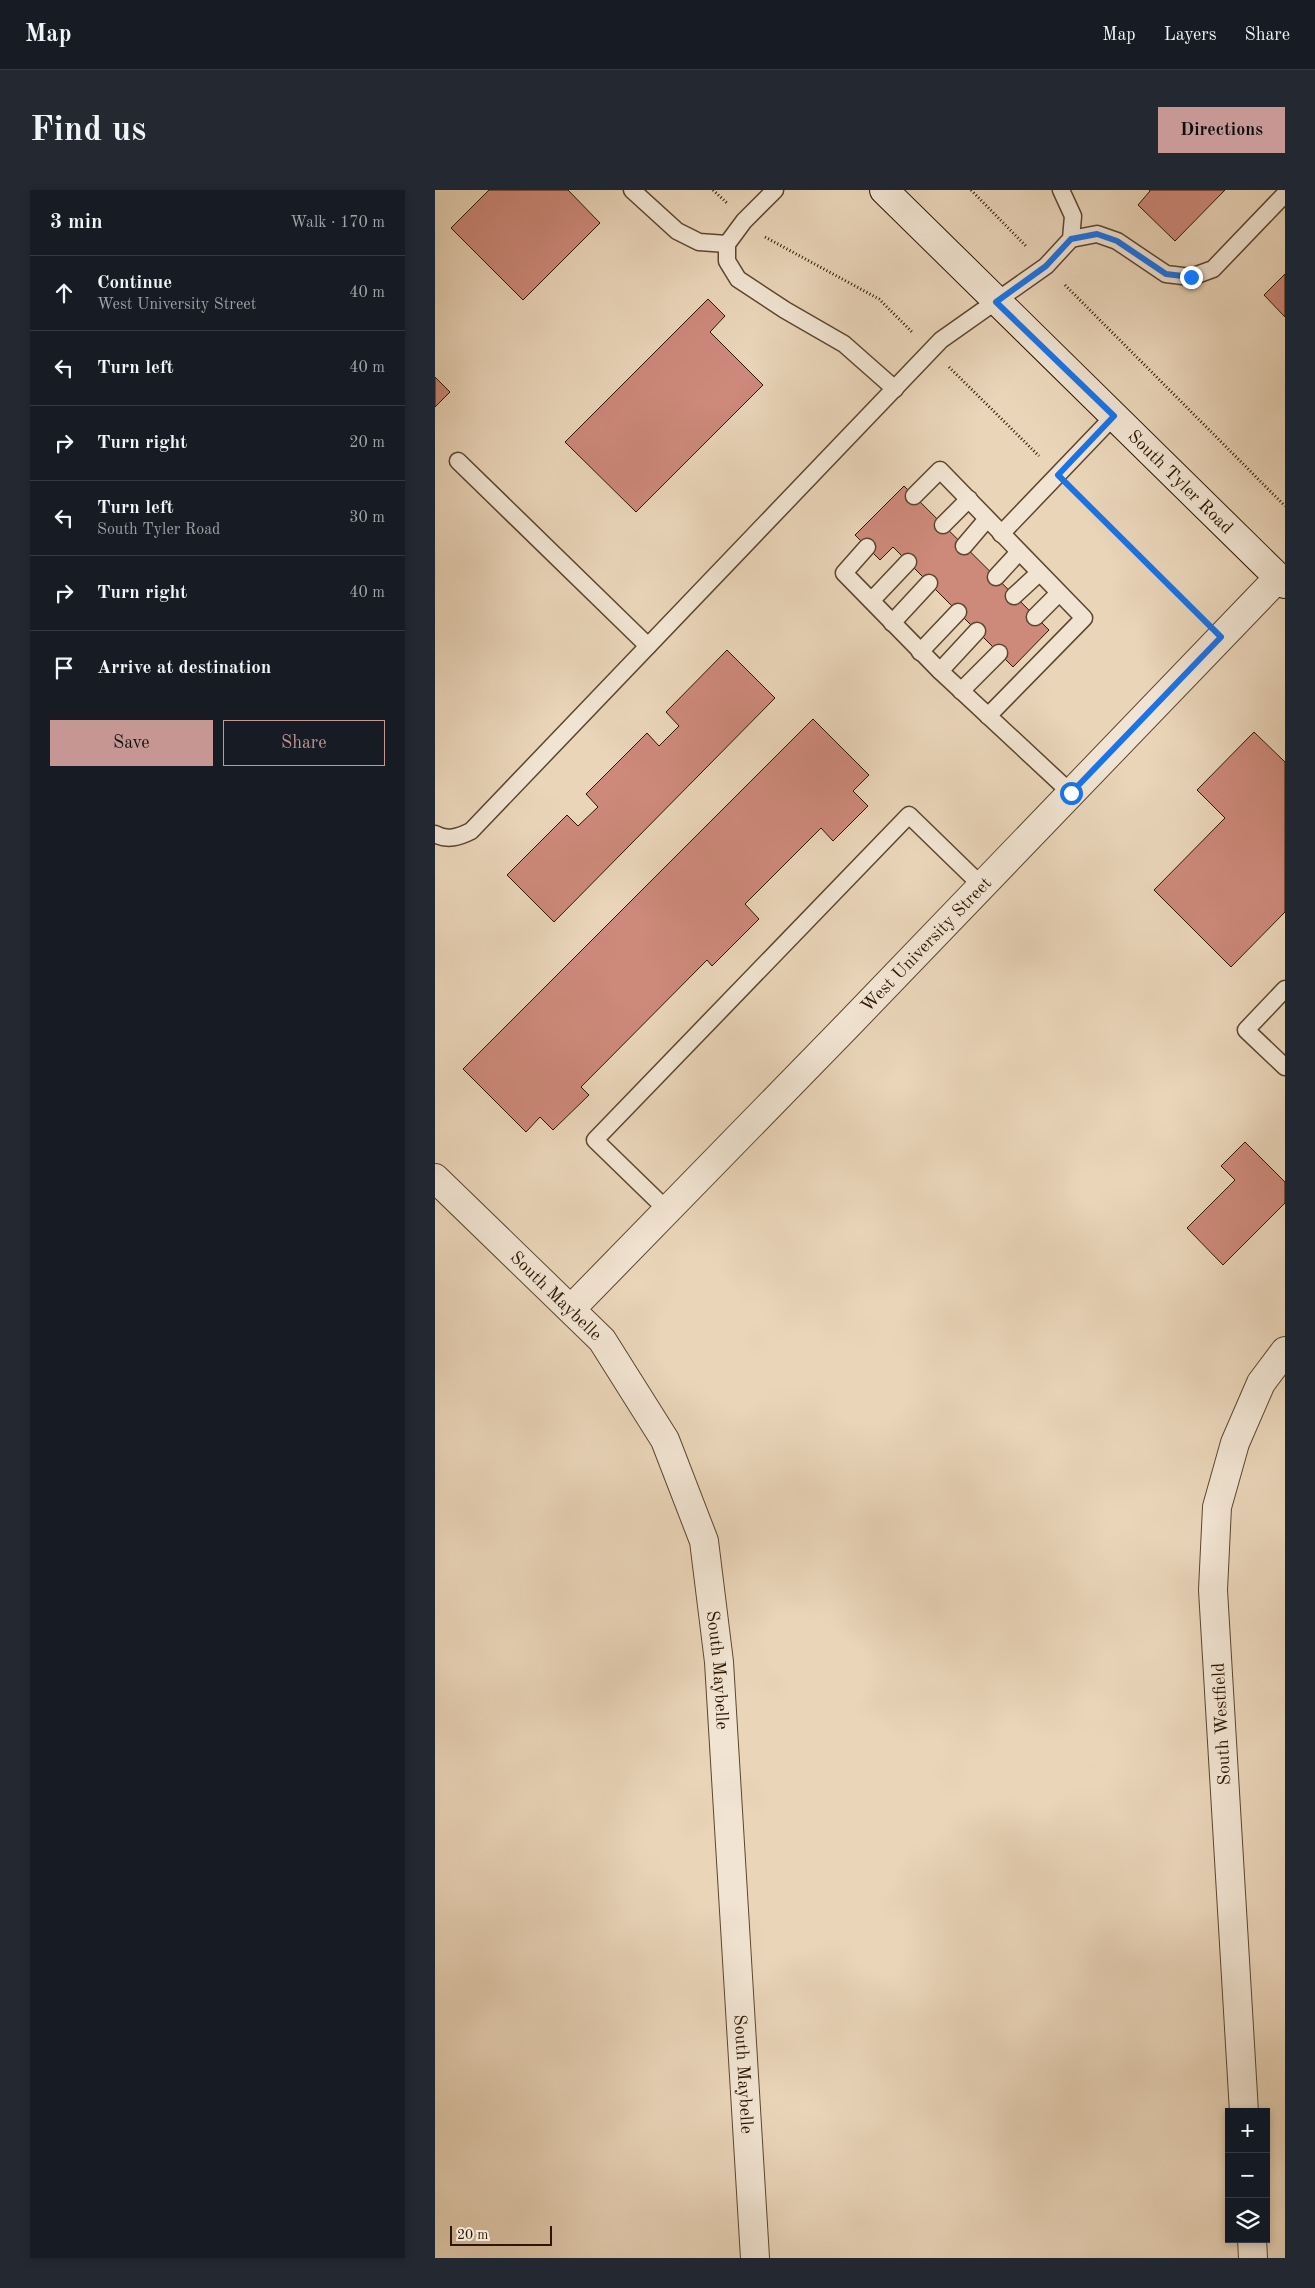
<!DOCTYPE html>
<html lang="en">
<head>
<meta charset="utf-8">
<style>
	body { margin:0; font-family:"Old Standard TT",serif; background:#242831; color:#f1f3f6 }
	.controls { position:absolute; right:15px; bottom:15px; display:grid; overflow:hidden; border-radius:0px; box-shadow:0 2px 8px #0003 }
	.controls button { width:45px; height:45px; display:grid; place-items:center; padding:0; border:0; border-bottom:1px solid #363941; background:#171b24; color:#f1f3f6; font:25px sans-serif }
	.scale { position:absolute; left:15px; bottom:12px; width:102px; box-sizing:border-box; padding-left:5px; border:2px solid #2c1600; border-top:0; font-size:14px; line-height:18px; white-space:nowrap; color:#2c1600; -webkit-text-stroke:4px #f1e4d2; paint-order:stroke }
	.stop { position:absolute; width:15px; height:15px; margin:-11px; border:4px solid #1a73e8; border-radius:50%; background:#fff }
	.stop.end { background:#1a73e8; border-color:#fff; box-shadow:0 1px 5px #0008 }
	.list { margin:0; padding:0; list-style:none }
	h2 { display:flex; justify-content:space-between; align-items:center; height:65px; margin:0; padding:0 20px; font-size:21px }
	h2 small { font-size:16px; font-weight:400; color:#9ea1a6 }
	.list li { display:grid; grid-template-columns:32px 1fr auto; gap:15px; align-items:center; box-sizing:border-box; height:75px; padding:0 20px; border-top:1px solid #363941 }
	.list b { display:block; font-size:19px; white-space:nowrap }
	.list p { margin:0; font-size:16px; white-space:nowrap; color:#9ea1a6 }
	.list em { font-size:16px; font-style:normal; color:#9ea1a6 }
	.actions { display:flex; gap:10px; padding:15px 20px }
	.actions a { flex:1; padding:11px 0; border:1px solid #c59692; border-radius:0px; text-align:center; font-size:18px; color:#c59692 }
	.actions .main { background:#c59692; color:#111 }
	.icon { flex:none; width:28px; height:28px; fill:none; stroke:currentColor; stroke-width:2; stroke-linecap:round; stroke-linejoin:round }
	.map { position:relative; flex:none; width:850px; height:2068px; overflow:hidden; border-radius:0px }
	header { display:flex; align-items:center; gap:30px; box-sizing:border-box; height:70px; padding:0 25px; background:#171b24; border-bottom:1px solid #363941 }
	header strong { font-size:24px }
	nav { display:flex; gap:28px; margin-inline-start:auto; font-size:18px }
	.intro { display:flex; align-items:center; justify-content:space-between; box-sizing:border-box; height:120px; padding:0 30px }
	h1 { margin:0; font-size:35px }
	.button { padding:12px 22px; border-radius:0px; background:#c59692; color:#111; font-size:18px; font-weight:700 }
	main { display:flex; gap:30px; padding:0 30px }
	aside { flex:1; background:#171b24; border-radius:0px; box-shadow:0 2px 8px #0003 }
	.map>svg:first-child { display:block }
	.building { fill:#cd897a; stroke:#2c1600 }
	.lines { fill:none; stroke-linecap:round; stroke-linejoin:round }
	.lane-casing { stroke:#5c462e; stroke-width:19 }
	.street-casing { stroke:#5c462e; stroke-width:30 }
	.secondary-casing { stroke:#2c1600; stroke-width:30 }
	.path { stroke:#2c1600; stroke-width:3; stroke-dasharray:1 2.5; stroke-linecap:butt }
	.lane { stroke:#f1e4d2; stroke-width:16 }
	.street { stroke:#f1e4d2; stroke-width:28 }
	.secondary { stroke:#f1e4d2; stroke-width:28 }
	.route { stroke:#1a73e8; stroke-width:6 }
	.labels { text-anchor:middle; stroke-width:4; stroke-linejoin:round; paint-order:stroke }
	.street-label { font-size:18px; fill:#2c1600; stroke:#f1e4d2 }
</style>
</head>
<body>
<header>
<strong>Map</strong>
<nav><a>Map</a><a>Layers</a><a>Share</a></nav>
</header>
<div class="intro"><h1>Find us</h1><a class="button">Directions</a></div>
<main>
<aside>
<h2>3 min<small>Walk · 170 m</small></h2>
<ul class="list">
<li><svg class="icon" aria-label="ahead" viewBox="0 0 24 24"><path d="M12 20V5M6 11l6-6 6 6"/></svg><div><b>Continue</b><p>West University Street</p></div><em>40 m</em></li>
<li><svg class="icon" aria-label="left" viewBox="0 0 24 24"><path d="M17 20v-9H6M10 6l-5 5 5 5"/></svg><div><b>Turn left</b></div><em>40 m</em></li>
<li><svg class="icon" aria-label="right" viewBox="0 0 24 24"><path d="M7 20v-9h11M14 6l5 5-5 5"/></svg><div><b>Turn right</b></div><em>20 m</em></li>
<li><svg class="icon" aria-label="left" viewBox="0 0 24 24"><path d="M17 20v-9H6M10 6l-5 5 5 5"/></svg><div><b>Turn left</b><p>South Tyler Road</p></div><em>30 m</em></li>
<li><svg class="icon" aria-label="right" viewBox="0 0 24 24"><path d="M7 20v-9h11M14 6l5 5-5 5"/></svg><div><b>Turn right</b></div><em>40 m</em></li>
<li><svg class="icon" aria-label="arrive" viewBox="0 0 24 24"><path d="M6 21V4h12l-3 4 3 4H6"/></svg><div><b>Arrive at destination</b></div></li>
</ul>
<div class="actions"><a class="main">Save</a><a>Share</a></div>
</aside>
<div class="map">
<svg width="850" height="2068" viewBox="0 0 850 2068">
	<rect width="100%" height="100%" fill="#ead5b9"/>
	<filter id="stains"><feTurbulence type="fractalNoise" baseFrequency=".004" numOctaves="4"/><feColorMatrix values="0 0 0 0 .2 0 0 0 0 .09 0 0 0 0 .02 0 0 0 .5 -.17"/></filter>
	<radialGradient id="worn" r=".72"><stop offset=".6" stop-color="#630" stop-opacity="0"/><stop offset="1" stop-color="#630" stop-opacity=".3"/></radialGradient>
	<g class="building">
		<polygon points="54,0 133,0 165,33 88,110 16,38"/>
		<polygon points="714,0 790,0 740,51 703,15 715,1"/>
		<polygon points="850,84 850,127 829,105"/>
		<polygon points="273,109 290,126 275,142 328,195 201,322 130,252"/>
		<polygon points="0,187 15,202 0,217"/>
		<polygon points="469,296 614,440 578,477 458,357 445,370 420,345"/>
		<polygon points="292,460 340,508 119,732 72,685 132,625 143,636 163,617 151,604 212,543 224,556 244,536 231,522"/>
		<polygon points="378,529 434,585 418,601 433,616 398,651 386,638 310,714 324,729 277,776 272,770 146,897 154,905 118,940 105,927 91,942 28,879"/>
		<polygon points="819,542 850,572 850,722 796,777 719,700 790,628 762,600"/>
		<polygon points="810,952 850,992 850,1013 788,1075 752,1038 800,990 786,976"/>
	</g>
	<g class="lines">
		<defs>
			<g id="lane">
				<polyline points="197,0 242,41 264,52 292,54"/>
				<polyline points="340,0 309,31 292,54 292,71 303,89 350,120 409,154 460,199"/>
				<polyline points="636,49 662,44 682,51 731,84 756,87 778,79 850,4"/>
				<polyline points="23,271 213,456"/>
				<polyline points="479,306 505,280 649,428 553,526"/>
				<polyline points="508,335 534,309"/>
				<polyline points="566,344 679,226"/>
				<polyline points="529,356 552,329"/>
				<polyline points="432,357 409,383 505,481 636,603"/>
				<polyline points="561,387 584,362"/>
				<polyline points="579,406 604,383"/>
				<polyline points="437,410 473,372"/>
				<polyline points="600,427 623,404"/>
				<polyline points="457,433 494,393"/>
				<polyline points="485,462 523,422"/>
				<polyline points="505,481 542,441"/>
				<polyline points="526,501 564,463"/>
				<path d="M 0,644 C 12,651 24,647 36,641 L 506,150 L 611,76 L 636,49 L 638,26 L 626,0"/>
				<polyline points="850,799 811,840 850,877"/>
				<polyline points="232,1020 160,950 474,625 547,696"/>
			</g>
			<g id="street">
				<path id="s1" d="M 0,988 L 167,1150 L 230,1250 L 269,1351 L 284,1472 L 320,2068"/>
				<path id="s2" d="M 136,1119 L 414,834 L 844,387"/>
				<polyline points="809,1922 778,1400 782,1317 800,1253 826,1193 850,1161"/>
				<polyline points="817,2049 818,2068"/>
			</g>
			<g id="secondary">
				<path id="s3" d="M 449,0 L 850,394"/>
			</g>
		</defs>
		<use href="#lane" class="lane-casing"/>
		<use href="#street" class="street-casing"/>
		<use href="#secondary" class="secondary-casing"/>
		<g class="path">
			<polyline points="278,0 292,13"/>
			<polyline points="536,0 592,57"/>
			<polyline points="330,47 444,109 477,142"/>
			<polyline points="630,95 850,316"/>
			<polyline points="514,177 604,266"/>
			<polyline points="640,302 764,425"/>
		</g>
		<use href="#lane" class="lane"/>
		<use href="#street" class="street"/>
		<use href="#secondary" class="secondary"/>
	</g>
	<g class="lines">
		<polyline class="route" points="636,603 786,447 623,285 679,226 561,112 611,76 636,49 662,44 682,51 731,84 756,87"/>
	</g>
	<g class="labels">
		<g class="street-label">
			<text dy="6" stroke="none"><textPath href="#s3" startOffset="416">South Tyler Road</textPath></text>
			<text dy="6" stroke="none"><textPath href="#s2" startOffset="509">West University Street</textPath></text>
			<text dy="6" stroke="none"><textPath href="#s1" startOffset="169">South Maybelle</textPath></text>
			<text dy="6" stroke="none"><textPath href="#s1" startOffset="589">South Maybelle</textPath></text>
			<text transform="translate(786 1534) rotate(-93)" y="6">South Westfield</text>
			<text dy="6" stroke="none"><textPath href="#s1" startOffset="994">South Maybelle</textPath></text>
		</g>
	</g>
	<rect width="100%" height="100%" filter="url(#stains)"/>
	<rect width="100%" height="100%" fill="url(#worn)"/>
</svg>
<div class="controls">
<button>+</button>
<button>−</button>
<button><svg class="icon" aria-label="layers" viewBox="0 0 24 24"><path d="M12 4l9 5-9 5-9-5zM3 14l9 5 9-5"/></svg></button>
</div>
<div class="scale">20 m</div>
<div class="stop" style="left:636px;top:603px"></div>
<div class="stop end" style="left:756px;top:87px"></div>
</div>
</main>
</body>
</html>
